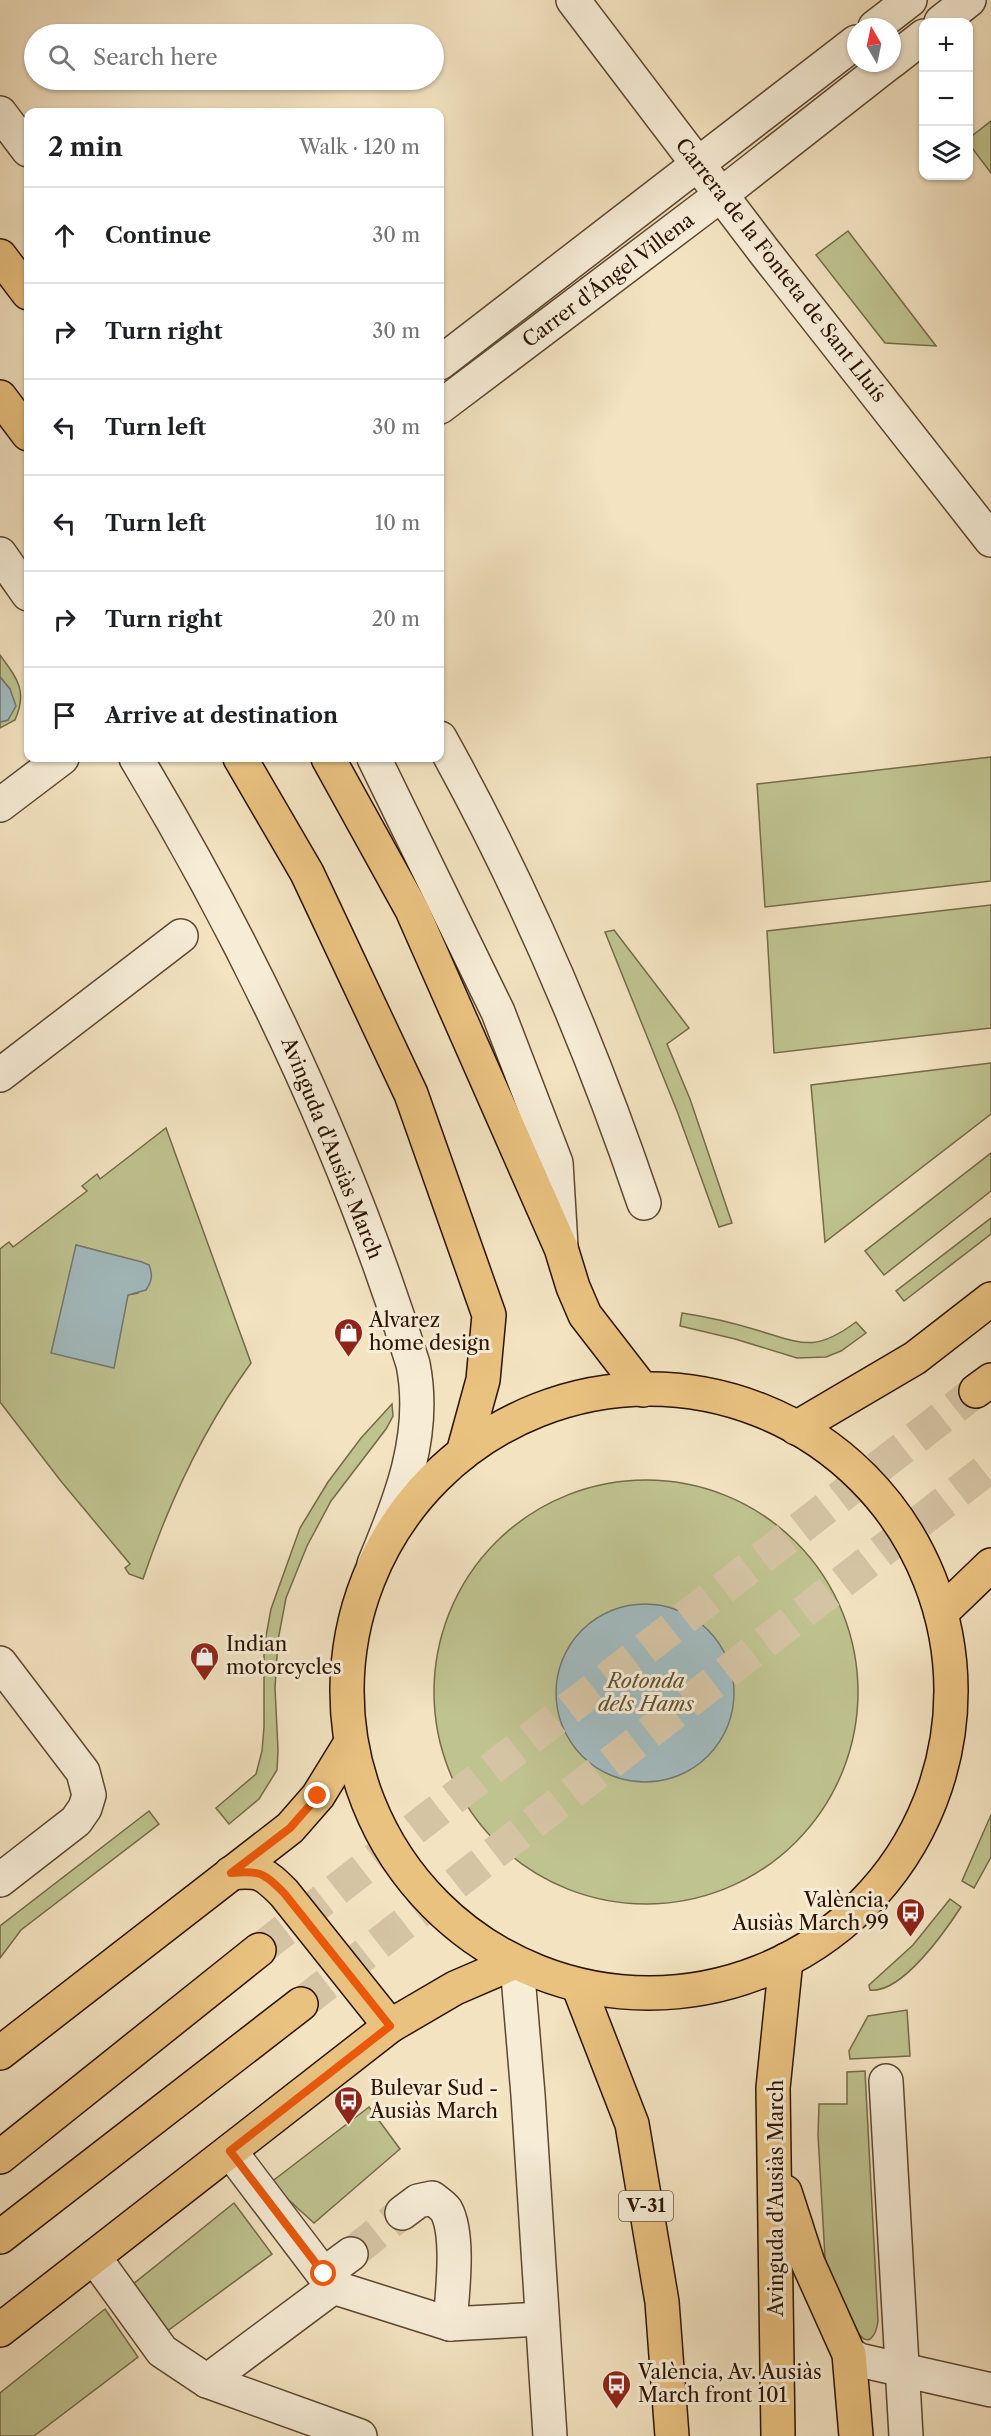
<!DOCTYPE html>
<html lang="en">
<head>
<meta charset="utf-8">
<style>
	body { margin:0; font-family:"Libre Caslon Text",serif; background:#f6f6f6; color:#202124 }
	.controls { position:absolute; right:18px; top:18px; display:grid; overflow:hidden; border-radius:12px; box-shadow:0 2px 4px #0004 }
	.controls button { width:54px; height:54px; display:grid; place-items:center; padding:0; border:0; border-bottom:2px solid #e0e0e0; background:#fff; color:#202124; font:30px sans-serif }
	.compass { position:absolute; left:847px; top:18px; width:54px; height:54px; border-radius:50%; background:#fff; box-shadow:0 2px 4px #0004; rotate:351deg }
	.stop { position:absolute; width:18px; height:18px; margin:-14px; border:4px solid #ea580c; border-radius:50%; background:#fff }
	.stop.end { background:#ea580c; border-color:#fff; box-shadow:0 2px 6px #0008 }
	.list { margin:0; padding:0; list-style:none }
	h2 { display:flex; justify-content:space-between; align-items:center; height:78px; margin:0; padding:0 24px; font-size:26px }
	h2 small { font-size:20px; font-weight:400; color:#757577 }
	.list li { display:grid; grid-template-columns:39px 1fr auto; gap:18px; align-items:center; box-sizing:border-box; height:96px; padding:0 24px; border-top:2px solid #e0e0e0 }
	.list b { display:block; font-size:22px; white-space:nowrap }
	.list em { font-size:20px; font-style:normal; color:#757577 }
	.icon { flex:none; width:33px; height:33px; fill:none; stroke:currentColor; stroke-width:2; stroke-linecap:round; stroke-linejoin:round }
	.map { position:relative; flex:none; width:991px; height:2436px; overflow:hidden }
	.search { position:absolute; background:#fff; box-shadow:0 2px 4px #0004; left:24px; top:24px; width:420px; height:66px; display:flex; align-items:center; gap:15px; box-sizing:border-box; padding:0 21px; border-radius:33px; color:#757577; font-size:22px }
	.panel { position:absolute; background:#fff; box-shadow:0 2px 4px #0004; left:24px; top:108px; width:420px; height:654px; border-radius:12px }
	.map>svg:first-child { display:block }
	.green { fill:#bfc390; stroke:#756b48; stroke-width:1.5; fill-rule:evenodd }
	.water { fill:#a2bbbf; stroke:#727873; stroke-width:1.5 }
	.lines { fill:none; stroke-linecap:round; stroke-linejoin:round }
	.minor-tunnel { stroke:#d5c4a4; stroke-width:33; stroke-dasharray:33 16; stroke-linecap:butt }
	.major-tunnel { stroke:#d5c4a4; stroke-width:33; stroke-dasharray:33 16; stroke-linecap:butt }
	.minor-casing { stroke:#5d4730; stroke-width:36 }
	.major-casing { stroke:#2b1300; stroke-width:36 }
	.highway-casing { stroke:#2b1300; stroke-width:36 }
	.minor { stroke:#f7edd7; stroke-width:33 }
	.major { stroke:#eac280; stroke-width:33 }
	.highway { stroke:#eac280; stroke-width:33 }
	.route { stroke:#ea580c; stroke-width:8 }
	.labels { text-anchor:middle; stroke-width:6; stroke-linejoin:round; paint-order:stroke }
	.shield { fill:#f7edd7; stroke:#685440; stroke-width:1.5 }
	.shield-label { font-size:18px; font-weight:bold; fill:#2b1300 }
	.street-label { font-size:20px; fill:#2b1300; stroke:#f7edd7 }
	.poi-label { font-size:20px; fill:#2b1300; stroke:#f7edd7; text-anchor:start }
	.park-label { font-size:20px; font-style:italic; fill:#5f5132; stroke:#f7edd7 }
</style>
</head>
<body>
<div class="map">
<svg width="991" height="2436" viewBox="0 0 991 2436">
	<rect width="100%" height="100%" fill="#f3e3c1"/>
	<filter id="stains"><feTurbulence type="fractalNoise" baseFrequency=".00333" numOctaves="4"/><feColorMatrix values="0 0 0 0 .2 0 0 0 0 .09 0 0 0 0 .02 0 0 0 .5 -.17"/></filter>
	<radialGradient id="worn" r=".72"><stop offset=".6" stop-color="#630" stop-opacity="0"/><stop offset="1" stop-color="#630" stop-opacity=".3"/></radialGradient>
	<g class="green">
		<polygon points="991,121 991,173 969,144 968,139"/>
		<polygon points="848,231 936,346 885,343 816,255"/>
		<path d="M 0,655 C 17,678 28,691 15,720 L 0,728 L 0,722 L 8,720 L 10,689 L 0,677 Z"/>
		<polygon points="991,757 991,881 765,907 757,784"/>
		<polygon points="991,905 991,1028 774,1053 767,931"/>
		<polygon points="614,930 689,1028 667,1044 690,1099 732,1223 719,1227 677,1111 605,932"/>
		<polygon points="991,1063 991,1114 825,1242 811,1085"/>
		<path d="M 166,1128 L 251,1363 C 203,1429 169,1502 143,1579 L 129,1574 L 125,1568 L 130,1564 L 60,1480 L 0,1402 L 0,1249 L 9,1242 L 13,1247 L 87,1191 L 82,1186 L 97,1174 L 100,1179 ZM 76,1245 L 149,1265 L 138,1293 L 128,1295 Z"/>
		<polygon points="991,1153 991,1191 884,1275 865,1251"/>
		<polygon points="991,1218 991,1234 904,1301 896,1291"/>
		<path d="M 682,1313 C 709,1317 734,1323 760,1331 C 803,1344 816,1352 856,1322 L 866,1333 L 841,1351 L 826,1357 L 797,1358 L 735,1339 L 680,1326 Z"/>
		<polygon points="392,1404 393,1416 386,1429 331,1501 307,1546 286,1598 278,1640 275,1688 278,1750 277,1770 259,1799 229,1824 216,1808 256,1774 262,1751 264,1727 264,1647 271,1609 300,1528 328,1482 361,1438"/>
		<circle cx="646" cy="1692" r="212"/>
		<polygon points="149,1811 159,1824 21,1930 0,1958 0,1926"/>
		<polygon points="991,1815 991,1857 974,1888 962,1881"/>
		<path d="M 950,1899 L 961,1907 C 946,1930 902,1994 870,1990 L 869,1985 L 913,1945 Z"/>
		<polygon points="907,2010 910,2056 850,2059 849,2051 868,2016"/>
		<path d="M 865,2071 L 878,2321 C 876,2336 868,2349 857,2331 L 827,2270 L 825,2257 L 818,2135 L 819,2104 L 847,2104 L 847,2072 Z"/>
		<polygon points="369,2107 400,2149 314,2223 270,2183"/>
		<polygon points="234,2203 272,2254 166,2332 132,2285"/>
		<polygon points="105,2309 138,2357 34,2436 0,2436 0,2393"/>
	</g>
	<g class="water">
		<polygon points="0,677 10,689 16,706 8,720 0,722"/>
		<path d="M 76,1245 L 142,1262 L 149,1265 C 153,1275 152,1281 146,1290 L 128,1295 L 114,1368 L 51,1353 Z"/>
		<circle cx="645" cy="1693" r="89"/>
	</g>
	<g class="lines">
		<polyline class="minor-tunnel" points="351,2254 402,2213"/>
		<g class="major-tunnel">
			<polyline points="259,1950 976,1391"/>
			<polyline points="301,2004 991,1466"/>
		</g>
		<defs>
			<g id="minor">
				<polyline points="573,0 763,250 991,540"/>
				<polyline points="941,22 969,0"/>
				<polyline points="875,27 910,0"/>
				<polyline points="892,61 924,36"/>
				<polyline points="0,113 28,150"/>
				<polyline points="440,363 856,42"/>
				<polyline points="440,407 722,194 889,63"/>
				<polyline points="0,554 28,594"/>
				<path d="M 440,738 C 523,887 589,1041 644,1203"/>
				<path d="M 136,758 C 251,950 346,1149 413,1364 C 427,1434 401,1500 374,1564"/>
				<polyline points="374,758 498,1012 556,1163 561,1246"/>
				<polyline points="0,805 62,758"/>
				<polyline points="0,1075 181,936"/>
				<polyline points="0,1663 83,1772 89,1795 85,1808 76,1821 0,1880"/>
				<polyline points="517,1964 528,2095 550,2436"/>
				<polyline points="886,2081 906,2436"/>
				<polyline points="230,2151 333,2287 450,2324 542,2319"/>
				<path d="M 402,2213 L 418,2201 L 432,2198 C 436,2201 443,2206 446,2210 C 460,2235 452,2296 450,2324"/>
				<polyline points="94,2257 162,2351 207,2381 360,2436"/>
				<polyline points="324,2274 351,2254"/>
				<polyline points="849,2354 859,2360 991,2390"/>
				<polyline points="207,2381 333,2287"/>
			</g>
			<g id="major">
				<polyline points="0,256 28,293"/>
				<polyline points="0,397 28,434"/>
				<polyline points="240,758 307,873 411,1094 489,1315 483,1380 463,1453"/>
				<polyline points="328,758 412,910 561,1248 573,1287 585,1315 643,1390"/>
				<polyline points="976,1391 991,1380"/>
				<polyline points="796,1428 915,1358 991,1299"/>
				<polyline points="941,1613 991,1565"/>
				<path d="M 231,1873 C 260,1870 264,1873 284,1893 L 390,2026"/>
				<polyline points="0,2053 290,1828 318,1796 350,1744"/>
				<polyline points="0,2157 259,1950"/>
				<polyline points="0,2237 301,2004"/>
				<polyline points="0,2330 390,2026 455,1988 513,1963"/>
			</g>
			<g id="highway">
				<circle cx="649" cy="1691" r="302"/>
				<polyline points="578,1985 632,2124 662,2302 672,2436"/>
				<polyline points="785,2192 808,2263 849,2354 856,2436"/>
				<polyline points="778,2436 773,2088 786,1960"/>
			</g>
		</defs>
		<use href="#minor" class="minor-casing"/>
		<use href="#major" class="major-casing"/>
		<use href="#highway" class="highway-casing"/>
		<use href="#minor" class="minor"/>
		<use href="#major" class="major"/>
		<use href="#highway" class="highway"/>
	</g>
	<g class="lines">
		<path class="route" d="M 318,1796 L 290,1828 L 231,1873 C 260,1870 264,1873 284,1893 L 390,2026 L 230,2151 L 324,2274"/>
	</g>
	<defs>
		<symbol id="shop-pin" viewBox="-11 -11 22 30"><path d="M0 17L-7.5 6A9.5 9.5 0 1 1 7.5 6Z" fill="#8f2418" stroke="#f7edd7"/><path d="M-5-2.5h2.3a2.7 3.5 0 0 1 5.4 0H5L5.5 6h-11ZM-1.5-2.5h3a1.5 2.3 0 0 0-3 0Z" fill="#fff"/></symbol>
		<symbol id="bus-pin" viewBox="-11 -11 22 30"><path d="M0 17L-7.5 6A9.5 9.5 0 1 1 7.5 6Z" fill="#8f2418" stroke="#f7edd7"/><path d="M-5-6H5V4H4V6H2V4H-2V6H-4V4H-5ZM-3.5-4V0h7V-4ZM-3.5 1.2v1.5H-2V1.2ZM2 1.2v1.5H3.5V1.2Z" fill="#fff"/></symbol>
	</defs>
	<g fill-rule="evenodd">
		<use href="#shop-pin" x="332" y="1316" width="33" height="45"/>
		<use href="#shop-pin" x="188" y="1640" width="33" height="45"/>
		<use href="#bus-pin" x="894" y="1896" width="33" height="45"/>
		<use href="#bus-pin" x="332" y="2084" width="33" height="45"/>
		<use href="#bus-pin" x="600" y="2368" width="33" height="45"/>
	</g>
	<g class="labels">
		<rect class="shield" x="619" y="2191" width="54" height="30" rx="4.5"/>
		<g class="shield-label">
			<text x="646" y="2212">V-31</text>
		</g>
		<g class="street-label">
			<text transform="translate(781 270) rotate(52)" y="7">Carrera de la Fonteta de Sant Lluís</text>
			<text transform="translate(608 280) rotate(-37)" y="7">Carrer d'Ángel Villena</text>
			<text transform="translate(332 1148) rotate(68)" y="7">Avinguda d'Ausiàs March</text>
			<text transform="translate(776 2198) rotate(-90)" y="7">Avinguda d'Ausiàs March</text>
		</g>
		<g class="poi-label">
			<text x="369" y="1327">Alvarez<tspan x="369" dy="23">home design</tspan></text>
			<text x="226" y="1651">Indian<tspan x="226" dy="23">motorcycles</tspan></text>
			<text x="889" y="1907" text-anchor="end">València,<tspan x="889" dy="23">Ausiàs March 99</tspan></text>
			<text x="370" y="2095">Bulevar Sud -<tspan x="370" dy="23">Ausiàs March</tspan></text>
			<text x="638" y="2379">València, Av. Ausiàs<tspan x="638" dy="23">March front 101</tspan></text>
		</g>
		<g class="park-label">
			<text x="646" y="1688">Rotonda<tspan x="646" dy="23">dels Hams</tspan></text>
		</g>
	</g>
	<rect width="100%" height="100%" filter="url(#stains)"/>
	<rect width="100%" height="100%" fill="url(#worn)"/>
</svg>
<div class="controls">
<button>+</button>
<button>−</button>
<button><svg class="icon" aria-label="layers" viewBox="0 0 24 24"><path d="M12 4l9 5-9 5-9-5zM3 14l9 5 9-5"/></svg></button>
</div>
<svg class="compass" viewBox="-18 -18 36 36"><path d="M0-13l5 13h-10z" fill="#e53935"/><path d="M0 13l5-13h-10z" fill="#757577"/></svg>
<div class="stop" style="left:324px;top:2274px"></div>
<div class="stop end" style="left:318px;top:1796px"></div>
<div class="search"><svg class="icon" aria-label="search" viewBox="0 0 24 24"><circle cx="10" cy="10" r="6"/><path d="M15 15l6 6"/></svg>Search here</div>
<section class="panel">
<h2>2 min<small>Walk · 120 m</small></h2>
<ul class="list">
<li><svg class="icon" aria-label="ahead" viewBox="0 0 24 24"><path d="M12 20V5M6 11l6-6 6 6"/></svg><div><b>Continue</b></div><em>30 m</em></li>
<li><svg class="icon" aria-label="right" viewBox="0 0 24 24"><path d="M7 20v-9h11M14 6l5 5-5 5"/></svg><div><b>Turn right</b></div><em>30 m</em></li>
<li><svg class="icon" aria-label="left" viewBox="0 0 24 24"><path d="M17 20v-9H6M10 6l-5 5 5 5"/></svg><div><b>Turn left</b></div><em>30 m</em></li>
<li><svg class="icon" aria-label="left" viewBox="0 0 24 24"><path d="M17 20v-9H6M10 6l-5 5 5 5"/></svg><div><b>Turn left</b></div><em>10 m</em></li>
<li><svg class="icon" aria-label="right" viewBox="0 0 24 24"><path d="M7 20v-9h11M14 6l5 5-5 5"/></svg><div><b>Turn right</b></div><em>20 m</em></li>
<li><svg class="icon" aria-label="arrive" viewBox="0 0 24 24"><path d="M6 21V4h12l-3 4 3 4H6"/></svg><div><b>Arrive at destination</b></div></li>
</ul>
</section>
</div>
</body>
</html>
